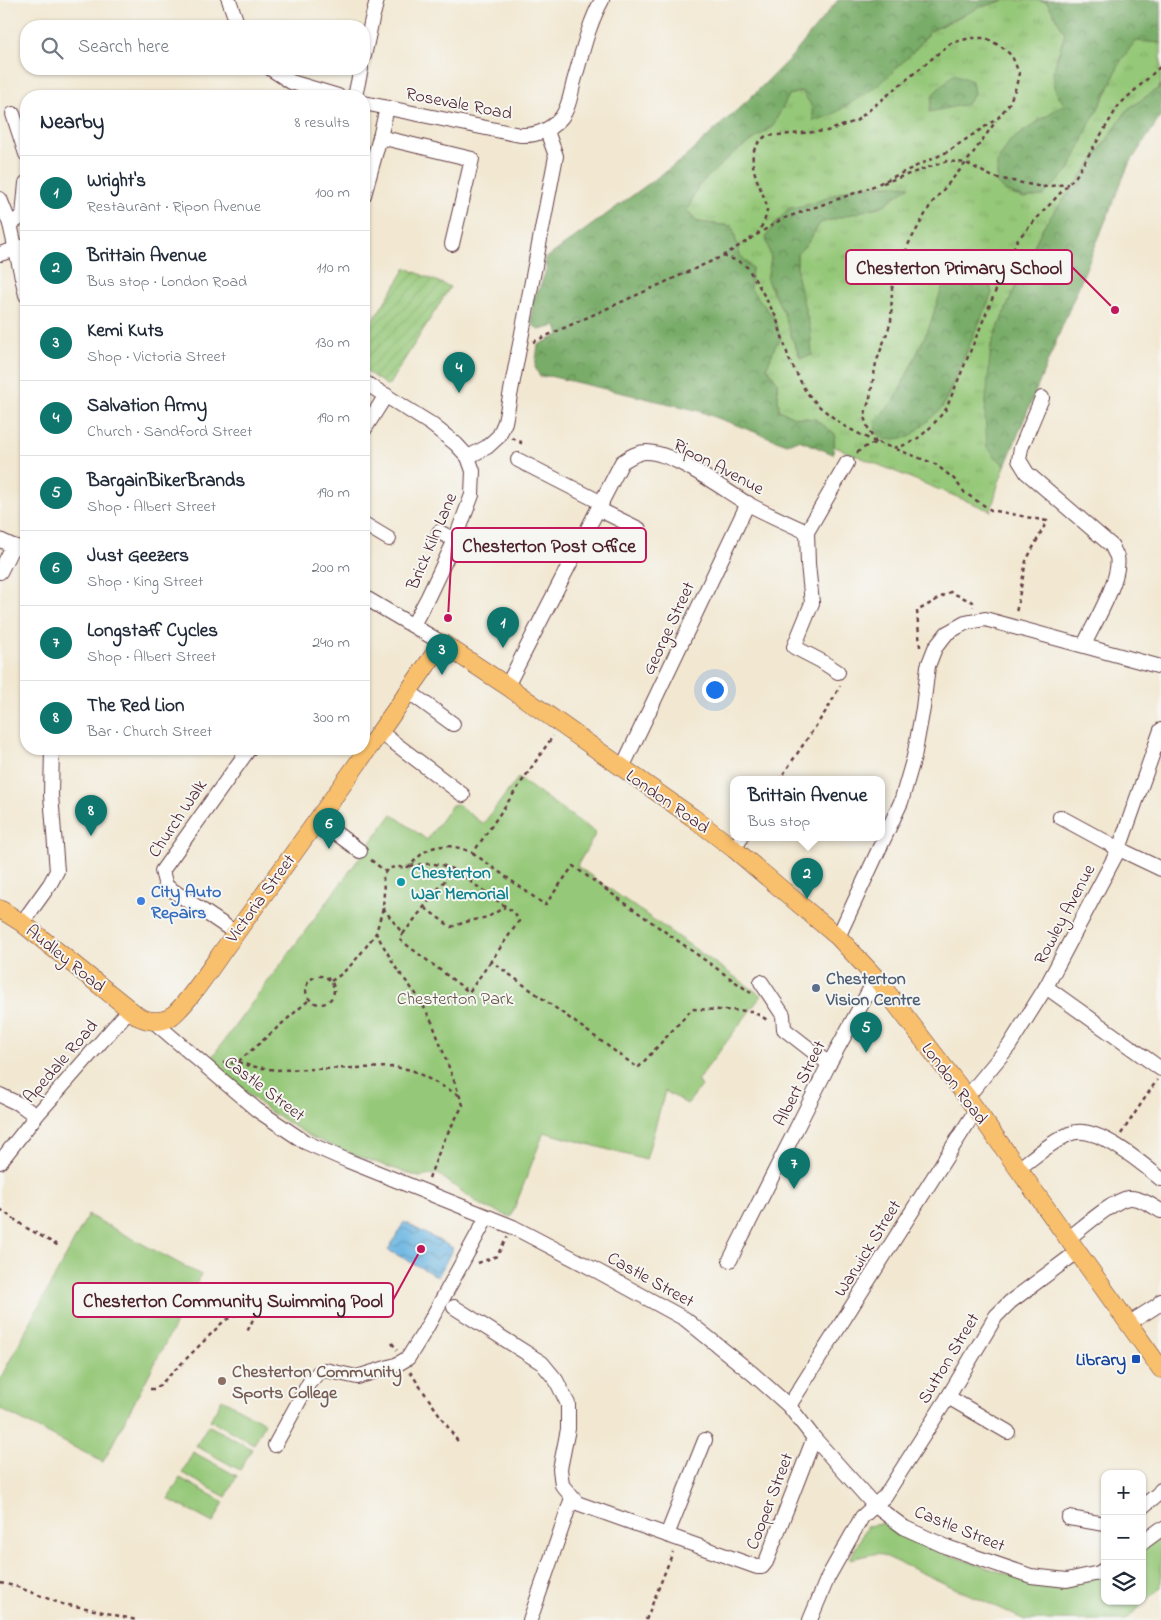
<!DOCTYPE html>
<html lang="en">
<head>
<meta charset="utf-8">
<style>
	body { margin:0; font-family:"Indie Flower",sans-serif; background:#f2f2f3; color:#1f2937 }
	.controls { position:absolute; right:15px; bottom:15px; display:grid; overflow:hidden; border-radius:10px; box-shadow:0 1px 4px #0004 }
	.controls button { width:45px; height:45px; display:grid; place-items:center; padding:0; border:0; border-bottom:1px solid #e0e1e3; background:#fff; color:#1f2937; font:25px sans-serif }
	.you { position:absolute; left:714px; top:689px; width:18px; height:18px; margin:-12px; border:4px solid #fff; border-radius:50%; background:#1a73e8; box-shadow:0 0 0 8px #1a73e833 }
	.badge { display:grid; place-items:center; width:32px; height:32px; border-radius:50%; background:#0f766e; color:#fff; font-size:16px; font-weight:700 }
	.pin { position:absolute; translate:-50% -41px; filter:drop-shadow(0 1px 2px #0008) }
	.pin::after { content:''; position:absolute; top:26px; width:18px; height:15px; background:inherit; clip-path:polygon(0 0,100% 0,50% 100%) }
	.popup { position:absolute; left:730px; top:776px; width:155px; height:65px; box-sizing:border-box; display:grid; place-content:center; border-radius:10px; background:#fff; filter:drop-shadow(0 1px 4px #0005); font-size:16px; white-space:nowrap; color:#747a83 }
	.popup b { font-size:19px; color:#1f2937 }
	.popup::after { content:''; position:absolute; left:50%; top:100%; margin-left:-10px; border:10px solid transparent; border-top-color:#fff }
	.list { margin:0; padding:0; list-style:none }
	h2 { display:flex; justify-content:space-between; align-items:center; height:65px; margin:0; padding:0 20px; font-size:21px }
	h2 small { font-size:16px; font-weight:400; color:#747a83 }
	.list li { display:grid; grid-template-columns:32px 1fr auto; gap:15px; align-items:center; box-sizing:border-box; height:75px; padding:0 20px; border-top:1px solid #e0e1e3 }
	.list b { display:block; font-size:19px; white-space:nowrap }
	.list p { margin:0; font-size:16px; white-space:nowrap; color:#747a83 }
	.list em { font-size:16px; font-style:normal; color:#747a83 }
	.icon { flex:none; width:28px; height:28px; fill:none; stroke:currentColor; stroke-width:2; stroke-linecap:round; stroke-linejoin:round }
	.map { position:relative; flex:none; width:1161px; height:1620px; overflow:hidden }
	.search { position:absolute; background:#fff; box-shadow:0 1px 4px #0004; left:20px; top:20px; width:350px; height:55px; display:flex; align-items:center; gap:12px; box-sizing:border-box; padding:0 18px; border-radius:20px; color:#747a83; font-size:19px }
	.panel { position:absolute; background:#fff; box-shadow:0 1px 4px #0004; left:20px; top:90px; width:350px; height:665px; border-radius:20px }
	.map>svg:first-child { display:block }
	.grass { fill:url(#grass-tufts); stroke:#707452; fill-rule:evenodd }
	.forest { fill:url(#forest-crowns); stroke:#61664a }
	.park { fill:#95c878; stroke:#707452 }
	.garden { fill:url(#garden-furrows); stroke:#707452 }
	.water { fill:url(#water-waves); stroke:#5a6a86 }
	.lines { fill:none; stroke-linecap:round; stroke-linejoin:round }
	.minor-casing { stroke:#633d44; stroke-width:16 }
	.major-casing { stroke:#633d44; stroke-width:19 }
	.path { stroke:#633d44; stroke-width:2.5; stroke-dasharray:4 4; stroke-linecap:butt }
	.minor { stroke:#fff; stroke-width:14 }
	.major { stroke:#f8bf6c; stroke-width:18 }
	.culture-dot { fill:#0f9aa8; stroke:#f6f6f2; stroke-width:2 }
	.shop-dot { fill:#3f7fe0; stroke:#f6f6f2; stroke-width:2 }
	.service-dot { fill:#5c6f8a; stroke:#f6f6f2; stroke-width:2 }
	.transit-dot { fill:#1a4fb4; stroke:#f6f6f2; stroke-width:2 }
	.education-dot { fill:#8d6e63; stroke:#f6f6f2; stroke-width:2 }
	.labels { text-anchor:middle; stroke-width:4; stroke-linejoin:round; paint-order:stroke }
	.street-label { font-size:18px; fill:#4a1f2b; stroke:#f6f6f2 }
	.culture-label { font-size:18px; font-weight:bold; fill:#0d838f; stroke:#f6f6f2; text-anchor:start }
	.shop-label { font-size:18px; font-weight:bold; fill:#366cbe; stroke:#f6f6f2; text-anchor:start }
	.service-label { font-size:18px; font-weight:bold; fill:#4e5e75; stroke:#f6f6f2; text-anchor:start }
	.park-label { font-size:18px; fill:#605242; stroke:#f6f6f2 }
	.transit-label { font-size:18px; font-weight:bold; fill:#164399; stroke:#f6f6f2; text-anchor:end }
	.education-label { font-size:18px; font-weight:bold; fill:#785e54; stroke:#f6f6f2; text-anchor:start }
	.leader { fill:none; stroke:#c2185b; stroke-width:2 }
	.callout-dot { fill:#c2185b; stroke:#f6f6f2; stroke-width:2 }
	.callout { fill:#f6f6f2; stroke:#c2185b; stroke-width:2 }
	.callout-label { font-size:19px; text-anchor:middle; font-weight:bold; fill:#4a1f2b }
</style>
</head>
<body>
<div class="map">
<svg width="1161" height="1620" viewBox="0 0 1161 1620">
	<defs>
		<pattern id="grass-tufts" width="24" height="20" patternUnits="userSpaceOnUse" patternTransform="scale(1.25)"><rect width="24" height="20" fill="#95c878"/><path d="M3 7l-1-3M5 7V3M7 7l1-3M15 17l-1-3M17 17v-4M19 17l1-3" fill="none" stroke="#82ab68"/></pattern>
		<pattern id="forest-crowns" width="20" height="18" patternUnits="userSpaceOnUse" patternTransform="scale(1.25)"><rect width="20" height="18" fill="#78ac68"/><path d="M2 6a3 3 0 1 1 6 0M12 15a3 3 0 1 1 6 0" fill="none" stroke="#648b56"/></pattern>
		<pattern id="garden-furrows" width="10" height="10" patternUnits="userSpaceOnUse" patternTransform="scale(1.25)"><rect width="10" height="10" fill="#95c878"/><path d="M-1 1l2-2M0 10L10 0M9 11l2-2" fill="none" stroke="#82ab68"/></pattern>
		<pattern id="water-waves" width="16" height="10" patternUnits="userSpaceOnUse" patternTransform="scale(1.25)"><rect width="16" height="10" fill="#69b5e2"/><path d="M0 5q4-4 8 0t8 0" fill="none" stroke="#5893b7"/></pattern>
	</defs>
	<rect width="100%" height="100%" fill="#f6f6f2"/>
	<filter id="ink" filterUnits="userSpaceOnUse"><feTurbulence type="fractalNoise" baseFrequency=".02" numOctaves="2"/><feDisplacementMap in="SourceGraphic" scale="10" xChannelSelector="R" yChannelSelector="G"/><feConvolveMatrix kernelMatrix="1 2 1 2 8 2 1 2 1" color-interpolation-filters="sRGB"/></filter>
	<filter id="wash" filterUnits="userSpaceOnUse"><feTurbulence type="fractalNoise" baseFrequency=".0096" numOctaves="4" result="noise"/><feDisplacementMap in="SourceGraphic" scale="20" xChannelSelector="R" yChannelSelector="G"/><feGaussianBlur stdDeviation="1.12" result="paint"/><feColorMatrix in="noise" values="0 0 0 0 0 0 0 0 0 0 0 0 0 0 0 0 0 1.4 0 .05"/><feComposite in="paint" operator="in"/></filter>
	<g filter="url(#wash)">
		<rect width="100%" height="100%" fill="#f2e8d2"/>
		<path class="grass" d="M 1005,0 L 1036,0 L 1047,2 L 1065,33 C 1057,60 1046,78 1064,104 L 1037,122 L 1043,196 L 1068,171 L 1078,152 L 1089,125 L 1108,90 L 1120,62 L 1135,40 L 1161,43 L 1161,84 L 1159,88 L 1128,109 L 1089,166 L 1043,227 L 1020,276 L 991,345 L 987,447 L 1005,466 L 998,485 L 991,511 L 833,446 L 835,434 L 815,419 L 794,417 L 779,410 L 777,382 L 767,367 L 775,346 L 781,339 L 774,318 L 750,288 L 752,268 L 740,255 L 732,226 L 697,222 L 687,211 L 698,186 L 732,154 L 772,127 L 789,95 L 802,91 L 811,105 L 917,48 L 930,31 L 978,8 ZM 894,185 L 909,186 L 884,205 L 820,223 L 807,244 L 797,254 L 797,278 L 810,328 L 812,355 L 800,358 L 792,338 L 783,311 L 767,280 L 771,259 L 788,209 L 814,203 L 857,186 ZM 963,272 L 978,272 L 988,278 L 992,293 L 942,408 L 875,420 L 895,400 L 929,328 L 945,279 Z"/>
		<g class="forest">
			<polygon points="838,0 1005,0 978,8 930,31 917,48 880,84 832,115 814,121 811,105 802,91 789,95 772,127 732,154 698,186 687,211 697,222 732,226 740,255 752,268 750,288 774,318 781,339 775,346 767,367 777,382 779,410 794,417 815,419 835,434 833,454 799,440 787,444 696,410 549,376 540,377 535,367 538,345 559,335 556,326 539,330 531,323 533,299 540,287 546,270 545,259 684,158 748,100 793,55"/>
			<polygon points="1036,0 1161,0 1161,43 1135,41 1120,62 1108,90 1089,125 1078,152 1068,171 1043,196 1023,198 1004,191 997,184 997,163 1010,141 1064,104 1056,92 1053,73 1065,33 1047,2"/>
			<polygon points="954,74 972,81 974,94 967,104 929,112 933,94"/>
			<polygon points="1161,84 1161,116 1128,166 1005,466 987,447 985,412 991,345 1020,276 1043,227 1089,166 1128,109 1159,88"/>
			<polygon points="894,185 910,186 884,205 820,223 807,244 797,254 797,278 810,328 812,355 801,358 792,338 783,311 767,280 771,259 766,238 770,230 788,209 814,203 857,186"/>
			<polygon points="963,272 978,272 988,278 992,293 942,408 910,437 885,440 876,432 875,420 895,400 929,328 945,279"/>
		</g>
		<g class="park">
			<polygon points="518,778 596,833 577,866 762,996 758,1000 697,1081 702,1086 687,1104 665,1091 646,1160 544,1132 511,1217 482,1206 438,1174 419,1177 360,1157 313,1138 269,1111 209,1061 392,814 427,840 452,805 457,804 483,824"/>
			<polygon points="88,1215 201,1275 103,1462 0,1409 0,1379"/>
			<polygon points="222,1399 265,1423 254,1444 210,1420"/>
			<polygon points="208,1425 252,1449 240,1470 196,1446"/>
			<polygon points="193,1452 237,1476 226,1497 182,1473"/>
			<polygon points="180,1478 224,1502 213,1523 168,1499"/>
			<polygon points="886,1523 946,1554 1019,1578 1105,1574 1105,1601 1142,1601 1142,1550 1161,1536 1161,1587 1126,1620 1025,1620 878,1553 850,1559 867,1526"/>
		</g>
		<polygon class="garden" points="406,268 450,287 388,386 364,370 364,335"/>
		<polygon class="water" points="404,1222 453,1248 438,1277 388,1250"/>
	</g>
	<g filter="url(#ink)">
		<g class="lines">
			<defs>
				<g id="minor">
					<polyline points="229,0 238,26"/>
					<polyline points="364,56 372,19 377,0"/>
					<polyline points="271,69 291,82 338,96"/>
					<polyline points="355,96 361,69"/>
					<path d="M 364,103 L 520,135 C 536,136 550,130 561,118 C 569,108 571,93 574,81 C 582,54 588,25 602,0"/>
					<polyline points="387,108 380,137 472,159 452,244"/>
					<polyline points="13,114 26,154"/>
					<polyline points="364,195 380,137"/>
					<polyline points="0,199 10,224 26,295"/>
					<polyline points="10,224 23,216 26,183"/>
					<polyline points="0,254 26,246"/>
					<polyline points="364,382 431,424 456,444 468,457 473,471 472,495 455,540 428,597 413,625"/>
					<path d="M 1042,398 L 1021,448 L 1019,460 L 1027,473 L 1112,546 C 1113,550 1116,554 1117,557 C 1122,578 1093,625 1084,645"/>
					<polyline points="364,430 386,395"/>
					<polyline points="468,457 487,447 499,436 505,422 556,156 547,131"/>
					<polyline points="518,460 602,503"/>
					<polyline points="598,509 639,529"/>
					<polyline points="364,524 389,539"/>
					<polyline points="439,532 455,540"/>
					<polyline points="0,540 13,546 26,549"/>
					<polyline points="0,572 13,546"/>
					<polyline points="364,597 442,643"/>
					<polyline points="838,672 821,661 794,647 812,603 808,564 807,532 847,463"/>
					<path d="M 507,686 L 622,462 C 630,457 637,452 646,452 C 674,452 724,490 748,504 C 767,514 787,523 807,532"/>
					<polyline points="408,691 453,724"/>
					<polyline points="380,732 463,795"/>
					<polyline points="622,768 748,503"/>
					<polyline points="1060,817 1119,849 1161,869"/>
					<polyline points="317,819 360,851"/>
					<polyline points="734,849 741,838"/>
					<polyline points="22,923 50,884 57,871 51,795 52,749"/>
					<polyline points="236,933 166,886 162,871 249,749"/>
					<polyline points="838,937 901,802 914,757 923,708 928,666 935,648 947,633 965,623 985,619 1161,667"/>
					<polyline points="761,982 783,1015 784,1029 829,1064"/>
					<polyline points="1046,987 1161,1069"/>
					<polyline points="153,1021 257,1110 305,1142 346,1160 513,1227 599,1272 685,1319 753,1374 789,1406 814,1438 874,1505 905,1528 947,1547 1031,1576 1067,1580 1099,1573 1105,1569"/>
					<polyline points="0,1095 21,1105 36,1116"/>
					<polyline points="967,1097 1009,1046 1046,987 1119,849 1161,730"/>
					<polyline points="0,1162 36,1116 130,1009"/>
					<path d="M 1018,1169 C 1033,1158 1055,1139 1072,1133 C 1096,1124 1143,1164 1161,1179"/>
					<path d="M 1068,1239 C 1082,1228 1113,1200 1129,1198 C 1139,1197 1153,1206 1161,1211"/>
					<polyline points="730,1260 829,1064 876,978"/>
					<polyline points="454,1307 542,1363 556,1380 568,1404 568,1429 560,1469 562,1485 577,1503 757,1567 762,1567 766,1562 814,1438"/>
					<polyline points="1128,1324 1158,1305 1161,1301"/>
					<polyline points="948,1397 1008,1432"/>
					<polyline points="789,1406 976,1110"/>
					<polyline points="275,1445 309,1383 318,1373 325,1370 357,1377 396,1365 408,1358 426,1329 487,1217"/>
					<polyline points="1142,1507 1158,1494 1161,1490"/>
					<polyline points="1069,1518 1105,1524"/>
					<polyline points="667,1535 705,1440"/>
					<polyline points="1142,1543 1161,1529"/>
					<polyline points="530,1620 572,1498"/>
					<polyline points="810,1620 828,1577 862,1517 885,1496 948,1397 996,1316 1010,1302 1077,1252"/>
				</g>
				<path id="major" d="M 0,909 L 22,923 L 139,1017 C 148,1021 159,1023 169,1018 C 185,1009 217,958 230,941 C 302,842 373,743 442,643 L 507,686 L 692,817 L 734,849 L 838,937 L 876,978 L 967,1097 L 1161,1369"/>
			</defs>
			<use href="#minor" class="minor-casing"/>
			<use href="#major" class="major-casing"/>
			<g class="path">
				<polyline points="883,183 947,161 966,163 993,177 1042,187 1068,184"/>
				<path d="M 757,235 C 761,227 767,218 767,209 C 767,203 763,195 761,190 C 753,170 745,150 766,136 L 827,131 L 856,121 L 951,43 L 970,38 L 986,38 L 1002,47 L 1012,56 L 1019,73 L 1016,87 L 1009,104 L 998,118 L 947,152 L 867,189"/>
				<polyline points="723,256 738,261 747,267 759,286 776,317 789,359 806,392 820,407 844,426 875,442"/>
				<polyline points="533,342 723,256 782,219 869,188"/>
				<polyline points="512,438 521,442 520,446"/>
				<polyline points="876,443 869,431 864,417 870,398 876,363 891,322 892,288 909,243 931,204 966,163 996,121"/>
				<polyline points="896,449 935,464 954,479 965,493 991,510 1047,521 1026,561 1016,613"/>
				<path d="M 857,453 C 861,449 871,443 878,443 C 884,444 891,449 897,447 C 919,443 933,425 946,409 L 1017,240 L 1076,176 L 1119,105 L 1161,66"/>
				<polyline points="920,647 917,611 950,592 973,602 973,607"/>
				<polyline points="778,780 782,776 828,708 840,686"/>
				<polyline points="473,853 545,905 573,866 751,993"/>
				<polyline points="371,860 385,871"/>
				<path d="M 410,866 C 427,863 438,862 454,870 L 515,913 L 519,921 L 491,961 L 638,1068 L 692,1009 L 752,1011 L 769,1021"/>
				<polyline points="383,908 403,934 399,939 469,992 491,961"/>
				<polyline points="425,908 451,927 469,921 488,917 505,907"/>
				<polyline points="403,934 453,870"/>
				<circle cx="320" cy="990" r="14"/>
				<path d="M 331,981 C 350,970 363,951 376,933"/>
				<polyline points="223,1062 230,1063 238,1062 309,1000"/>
				<polyline points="238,1062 250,1066 276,1070 394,1067 412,1070 459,1095"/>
				<polyline points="1121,1134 1157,1080"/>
				<path d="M 429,1178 L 443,1142 L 463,1105 L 432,1022 L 419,998 L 396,968 L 376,933 L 383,908 L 384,892 L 383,876 C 389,864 397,868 408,867 C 415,861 422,852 430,849 C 443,843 461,847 473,853 L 553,736"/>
				<polyline points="0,1209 25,1227 59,1246"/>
				<polyline points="478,1263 497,1256 507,1237"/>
				<polyline points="392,1343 397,1350"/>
				<polyline points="410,1372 459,1443"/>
				<polyline points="150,1389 155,1389 160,1385 224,1321 239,1313 252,1311 256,1313 247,1332"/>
				<polyline points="0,1583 15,1586 62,1604 86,1608 136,1620"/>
				<polyline points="646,1620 673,1552"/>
			</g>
			<use href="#minor" class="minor"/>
			<use href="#major" class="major"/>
		</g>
	</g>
	<circle class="culture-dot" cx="401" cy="882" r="5"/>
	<circle class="shop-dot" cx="141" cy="901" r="5"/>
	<circle class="service-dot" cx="816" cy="988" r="5"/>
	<rect class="transit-dot" x="1131" y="1354" width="10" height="10" rx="2.5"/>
	<circle class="education-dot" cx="222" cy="1381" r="5"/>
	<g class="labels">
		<g class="street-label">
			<text transform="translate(459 103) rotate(11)" y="6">Rosevale Road</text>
			<text transform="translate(719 466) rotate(28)" y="6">Ripon Avenue</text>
			<text transform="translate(431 541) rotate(-67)" y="6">Brick Kiln Lane</text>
			<text transform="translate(668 628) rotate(-65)" y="6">George Street</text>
			<text transform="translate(668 801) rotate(35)" y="6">London Road</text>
			<text transform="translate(177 818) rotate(-56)" y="6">Church Walk</text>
			<text transform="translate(260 898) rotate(-54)" y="6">Victoria Street</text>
			<text transform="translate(1064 914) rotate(-62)" y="6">Rowley Avenue</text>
			<text transform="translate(66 958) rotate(39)" y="6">Audley Road</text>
			<text transform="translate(60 1061) rotate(-49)" y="6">Apedale Road</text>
			<text transform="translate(799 1083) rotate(-63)" y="6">Albert Street</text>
			<text transform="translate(955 1083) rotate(53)" y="6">London Road</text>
			<text transform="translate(265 1088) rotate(37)" y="6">Castle Street</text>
			<text transform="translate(867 1248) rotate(-58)" y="6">Warwick Street</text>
			<text transform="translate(651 1279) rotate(29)" y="6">Castle Street</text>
			<text transform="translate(948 1358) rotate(-59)" y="6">Sutton Street</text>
			<text transform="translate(769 1501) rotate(-69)" y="6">Cooper Street</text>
			<text transform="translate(960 1528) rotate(22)" y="6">Castle Street</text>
		</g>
		<g class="culture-label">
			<text x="411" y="878">Chesterton<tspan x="411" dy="21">War Memorial</tspan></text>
		</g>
		<g class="shop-label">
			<text x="151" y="897">City Auto<tspan x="151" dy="21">Repairs</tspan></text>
		</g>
		<g class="service-label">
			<text x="826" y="984">Chesterton<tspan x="826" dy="21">Vision Centre</tspan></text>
		</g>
		<g class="park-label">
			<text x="455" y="1004">Chesterton Park</text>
		</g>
		<g class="transit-label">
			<text x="1126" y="1365">Library</text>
		</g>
		<g class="education-label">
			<text x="232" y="1377">Chesterton Community<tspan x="232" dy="21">Sports College</tspan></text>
		</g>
	</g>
	<path class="leader" d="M1115 310L1072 267M448 618L452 545M421 1249L393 1300"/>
	<g class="callout-dot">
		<circle cx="1115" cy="310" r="5"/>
		<circle cx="448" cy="618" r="5"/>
		<circle cx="421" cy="1249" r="5"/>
	</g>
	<g class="callout">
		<rect x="846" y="250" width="226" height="34" rx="5"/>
		<rect x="452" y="528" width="194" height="34" rx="5"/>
		<rect x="73" y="1283" width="320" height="34" rx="5"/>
	</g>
	<g class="callout-label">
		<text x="959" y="274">Chesterton Primary School</text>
		<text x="549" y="552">Chesterton Post Office</text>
		<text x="233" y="1307">Chesterton Community Swimming Pool</text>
	</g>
</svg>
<div class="controls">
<button>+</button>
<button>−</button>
<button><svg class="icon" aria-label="layers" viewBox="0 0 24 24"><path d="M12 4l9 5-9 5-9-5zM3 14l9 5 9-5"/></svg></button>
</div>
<div class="you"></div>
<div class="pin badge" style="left:503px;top:648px">1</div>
<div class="pin badge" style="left:807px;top:899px">2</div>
<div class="popup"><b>Brittain Avenue</b>Bus stop</div>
<div class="pin badge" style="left:442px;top:675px">3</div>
<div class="pin badge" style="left:459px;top:393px">4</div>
<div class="pin badge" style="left:866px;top:1053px">5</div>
<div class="pin badge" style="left:329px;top:849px">6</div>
<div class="pin badge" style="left:794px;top:1189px">7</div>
<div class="pin badge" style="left:91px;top:836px">8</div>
<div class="search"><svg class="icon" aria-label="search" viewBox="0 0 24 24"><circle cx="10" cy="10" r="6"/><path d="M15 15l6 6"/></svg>Search here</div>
<section class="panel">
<h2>Nearby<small>8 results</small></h2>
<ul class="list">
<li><span class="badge">1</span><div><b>Wright's</b><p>Restaurant · Ripon Avenue</p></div><em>100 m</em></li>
<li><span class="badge">2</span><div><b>Brittain Avenue</b><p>Bus stop · London Road</p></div><em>110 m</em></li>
<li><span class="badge">3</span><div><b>Kemi Kuts</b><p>Shop · Victoria Street</p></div><em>130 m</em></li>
<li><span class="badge">4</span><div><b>Salvation Army</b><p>Church · Sandford Street</p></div><em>190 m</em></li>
<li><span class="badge">5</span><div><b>BargainBikerBrands</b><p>Shop · Albert Street</p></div><em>190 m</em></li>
<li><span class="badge">6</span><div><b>Just Geezers</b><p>Shop · King Street</p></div><em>200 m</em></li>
<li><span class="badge">7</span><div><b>Longstaff Cycles</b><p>Shop · Albert Street</p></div><em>240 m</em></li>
<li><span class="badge">8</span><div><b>The Red Lion</b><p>Bar · Church Street</p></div><em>300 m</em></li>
</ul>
</section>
</div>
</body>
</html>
